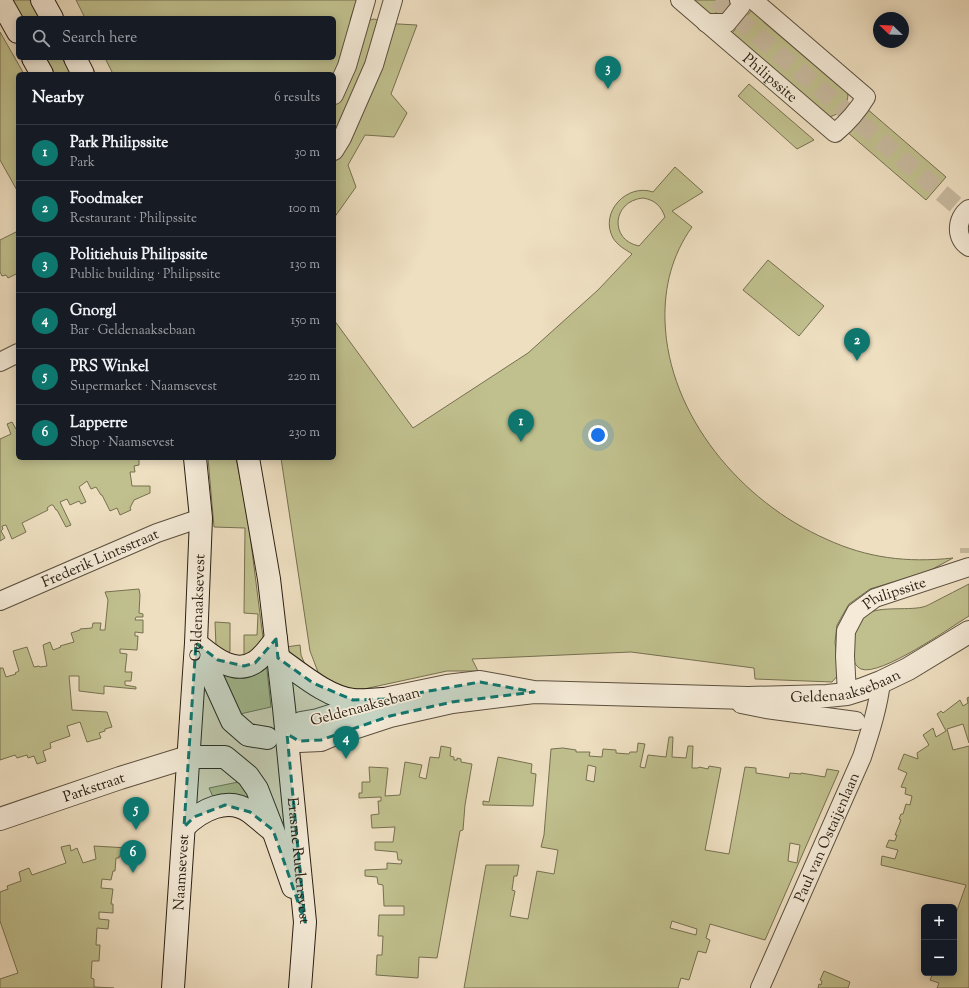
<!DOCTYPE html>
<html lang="en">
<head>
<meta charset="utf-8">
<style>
	body { margin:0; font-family:"Sorts Mill Goudy",serif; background:#20242c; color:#f1f3f6 }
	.controls { position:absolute; right:12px; bottom:12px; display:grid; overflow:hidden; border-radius:6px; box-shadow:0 2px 10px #0003 }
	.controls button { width:36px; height:36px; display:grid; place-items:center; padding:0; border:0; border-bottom:1px solid #363941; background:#171b24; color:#f1f3f6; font:20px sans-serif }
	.compass { position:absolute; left:873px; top:12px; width:36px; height:36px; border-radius:50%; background:#171b24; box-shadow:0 2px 10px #0003; rotate:293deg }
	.you { position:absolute; left:598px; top:435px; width:14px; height:14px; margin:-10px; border:3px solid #fff; border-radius:50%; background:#1a73e8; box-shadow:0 0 0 6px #1a73e833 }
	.badge { display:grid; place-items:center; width:26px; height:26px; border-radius:50%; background:#0f766e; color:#fff; font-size:13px; font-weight:700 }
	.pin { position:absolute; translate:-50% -33px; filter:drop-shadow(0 1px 2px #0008) }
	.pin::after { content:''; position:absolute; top:21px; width:14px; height:12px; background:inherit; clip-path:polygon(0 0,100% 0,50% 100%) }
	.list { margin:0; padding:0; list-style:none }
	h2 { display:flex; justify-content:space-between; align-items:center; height:52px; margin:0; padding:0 16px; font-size:17px }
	h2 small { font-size:13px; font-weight:400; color:#9ea1a6 }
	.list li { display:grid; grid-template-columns:26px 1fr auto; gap:12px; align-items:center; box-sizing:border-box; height:56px; padding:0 16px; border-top:1px solid #363941 }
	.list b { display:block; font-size:15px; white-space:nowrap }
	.list p { margin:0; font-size:13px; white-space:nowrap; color:#9ea1a6 }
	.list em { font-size:13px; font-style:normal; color:#9ea1a6 }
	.icon { flex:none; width:22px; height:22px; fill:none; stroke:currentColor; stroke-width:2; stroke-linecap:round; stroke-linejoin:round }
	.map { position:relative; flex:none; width:969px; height:988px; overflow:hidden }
	.search { position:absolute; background:#171b24; box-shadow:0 2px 10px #0003; left:16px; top:16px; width:320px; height:44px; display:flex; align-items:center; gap:10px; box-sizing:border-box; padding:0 14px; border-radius:6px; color:#9ea1a6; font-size:15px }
	.panel { position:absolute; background:#171b24; box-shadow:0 2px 10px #0003; left:16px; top:72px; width:320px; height:388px; border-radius:6px }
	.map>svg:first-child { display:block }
	.green { fill:#c0c08e; stroke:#767051; fill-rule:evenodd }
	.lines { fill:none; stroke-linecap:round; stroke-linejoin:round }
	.minor-tunnel { stroke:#c7b99e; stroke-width:18; stroke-dasharray:18 9; stroke-linecap:butt }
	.minor-casing { stroke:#5c503f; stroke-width:20 }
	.tertiary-casing { stroke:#5c503f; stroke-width:24 }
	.secondary-casing { stroke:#2b2014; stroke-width:24 }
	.minor { stroke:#f4ead7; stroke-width:18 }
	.tertiary { stroke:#f4ead7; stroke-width:22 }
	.secondary { stroke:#f4ead7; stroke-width:22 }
	.marked { fill:#0f766e; fill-opacity:0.2; stroke:#0f766e; stroke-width:3; stroke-dasharray:8 5; stroke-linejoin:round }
	.labels { text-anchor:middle; stroke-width:3.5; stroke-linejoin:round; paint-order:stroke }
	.street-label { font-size:15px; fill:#2b2014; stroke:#f4ead7 }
</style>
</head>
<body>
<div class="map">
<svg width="969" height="988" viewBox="0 0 969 988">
	<rect width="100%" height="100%" fill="#eedfc1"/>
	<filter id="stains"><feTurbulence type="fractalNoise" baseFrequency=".005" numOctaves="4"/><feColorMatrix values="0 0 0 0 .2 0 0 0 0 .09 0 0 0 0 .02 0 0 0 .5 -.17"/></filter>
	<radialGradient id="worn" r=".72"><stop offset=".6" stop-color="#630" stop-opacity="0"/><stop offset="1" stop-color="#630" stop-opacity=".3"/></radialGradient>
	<g class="green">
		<polygon points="12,0 30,0 40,18 22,18"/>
		<path d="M 76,0 L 357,0 L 350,20 L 368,22 C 372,18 377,18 380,23 L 417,25 L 391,94 L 407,113 L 394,137 L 365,135 L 348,165 L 356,187 L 334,218 L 334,74 L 113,74 L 105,58 L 334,58 L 334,18 L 85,18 Z"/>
		<path d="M 693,0 L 728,0 C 725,10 720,12 710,15 Z"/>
		<path d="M 752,10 L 848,93 C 848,106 841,114 829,117 L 732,33 Z"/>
		<polygon points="0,32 24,74 18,74 18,192 0,160"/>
		<polygon points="44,58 62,58 72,74 53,74"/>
		<polygon points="749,84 814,140 797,149 738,96"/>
		<polygon points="866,108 946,177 926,200 846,131"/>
		<path d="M 675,167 L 703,192 L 672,211 L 692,227 C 672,255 664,287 665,321 C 668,416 742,502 826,539 C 867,558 907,563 953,558 L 929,571 L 870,589 L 849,604 L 837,625 L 835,642 L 839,674 L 832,682 L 755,679 L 754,668 L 631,652 L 472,659 L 478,671 L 447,671 L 364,689 L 347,689 L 327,680 L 318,672 L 310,651 L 281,458 L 334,458 L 334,320 L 413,428 L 528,353 L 598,290 L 632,254 C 625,249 618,246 613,238 C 599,212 627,183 653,192 ZM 643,198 C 655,200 661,206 665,217 L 639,246 C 609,240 612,201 643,198 Z"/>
		<polygon points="18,231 18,273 8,278 6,275 2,276 0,272 0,240"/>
		<polygon points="768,260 824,306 799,336 743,290"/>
		<polygon points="12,422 16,429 18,429 18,458 139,458 139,465 134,466 135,472 130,472 132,486 150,486 150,493 134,500 130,508 131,510 120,515 117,508 110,511 102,495 101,495 96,487 91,489 87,481 79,487 86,502 81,504 79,501 70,505 67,499 60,502 71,525 66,527 57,510 56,510 53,505 51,505 47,508 48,510 22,523 26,532 12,539 6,525 2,526 3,529 1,531 5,538 0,541 0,439 11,434 7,424"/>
		<polygon points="208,458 236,458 248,519 263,638 262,643 244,657 244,635 257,635 258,614 244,613 245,528 214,527"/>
		<path d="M 969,584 L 969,616 C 951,627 880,677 861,669 C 852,665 852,653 853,645 C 854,636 856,623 863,616 C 877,605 906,611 923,607 C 927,606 932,603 936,601 C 947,595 958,590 969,584 Z"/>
		<polygon points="139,589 140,595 139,613 143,614 143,617 136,617 135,620 143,620 143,633 135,632 135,636 138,636 137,650 120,649 120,653 127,654 125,672 132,672 131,681 125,681 125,685 136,687 136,689 104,686 104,694 79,691 79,676 69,676 72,710 107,712 112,727 105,729 105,731 99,733 101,738 87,742 80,722 67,726 70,736 50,743 51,748 43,751 46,761 37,764 34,756 28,758 27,755 17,758 15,755 0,760 0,668 3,668 6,677 16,674 15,673 19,671 13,651 27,647 34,667 39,666 40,667 47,666 43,645 50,642 53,650 61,647 60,646 74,642 71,633 80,630 80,629 92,628 93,623 101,623 100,630 105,630 108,600 105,592"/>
		<polygon points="215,622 230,623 230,651 228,654 216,646"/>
		<polygon points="300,645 301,655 307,669 289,654 286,647"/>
		<polygon points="266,661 271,707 240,714 220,672"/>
		<polygon points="969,697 969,743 963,724 947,729 953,750 969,746 969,988 937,988 939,983 930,980 933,973 954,973 954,919 966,885 881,865 882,856 895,859 898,850 886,847 889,840 895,841 897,835 895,835 901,820 899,819 901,814 903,814 906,804 910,805 912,796 905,794 906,788 901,787 907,773 898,769 904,754 918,759 917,753 929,745 923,735 933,728 936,737 946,731 937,714 941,711 943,713 960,700 963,706 968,703 967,698"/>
		<path d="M 669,737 L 673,737 L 672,757 L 686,758 L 688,746 L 693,746 L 692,768 L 698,768 L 699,767 L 708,769 L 709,766 L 721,768 L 705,850 L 729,854 L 745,767 L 756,768 L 756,773 L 789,778 L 790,773 L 801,774 L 801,773 L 825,777 L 827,769 L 839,771 L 765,940 L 710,924 L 706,938 L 710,940 L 706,953 L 698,951 L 689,980 L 681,978 L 678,988 L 464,988 L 486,865 L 519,865 L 517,876 L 514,876 L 512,890 L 515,891 L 510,916 L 528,919 L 537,871 L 554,874 L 558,850 L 541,847 L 544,835 L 551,749 L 563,748 L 576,750 L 576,752 L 590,752 L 589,756 L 602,757 L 603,749 L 616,750 L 616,753 L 629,754 L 630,752 L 637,752 L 638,743 L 645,744 L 640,767 L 645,768 L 648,755 L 666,757 ZM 588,765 L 596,767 L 594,782 L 586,780 ZM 790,843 L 800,845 L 797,863 L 788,861 ZM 672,921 L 697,929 L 696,935 L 670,928 Z"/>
		<polygon points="441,746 451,748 450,756 454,757 454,760 457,760 457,758 461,759 461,762 472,764 465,805 463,830 460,831 437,958 419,957 418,978 376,975 377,955 382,955 383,936 378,936 379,915 404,915 404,906 384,906 383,885 378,884 377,877 365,876 365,870 387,869 387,863 401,864 402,860 398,860 397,852 375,850 375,842 393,842 395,827 372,828 371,815 379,814 378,801 381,801 381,797 359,798 359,793 362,793 362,782 370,782 369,767 388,768 385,796 400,795 405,762 422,765 419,777 426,779 430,757 439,758"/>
		<polygon points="498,757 532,764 531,773 536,774 533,806 483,805 483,801 489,802"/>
		<polygon points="243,781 254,800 214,799 209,788"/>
		<polygon points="70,845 71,851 77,848 83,863 96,859 94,846 128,848 128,856 119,856 119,858 116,858 115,871 113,871 111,880 102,879 101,888 113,889 111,904 113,904 113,913 99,912 99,919 109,920 108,929 97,928 96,945 100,945 99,961 92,961 91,978 94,979 94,987 114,988 0,988 0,979 18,973 0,921 0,892 8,889 7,886 21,881 19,872 29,868 32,875 66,863 61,847"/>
		<polygon points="824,971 850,982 848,988 818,988 819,984 821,985 822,981 820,980"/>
	</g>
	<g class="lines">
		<g class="minor-tunnel">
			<polyline points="716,0 957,206 969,218"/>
			<polyline points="969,548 969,553"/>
		</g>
		<defs>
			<g id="minor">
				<path id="s1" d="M 680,0 L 835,133 C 848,122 857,112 866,97 L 753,0"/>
				<polyline points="706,23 727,23 741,6 739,0"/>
				<polyline points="334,95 347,66 366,0"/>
				<polyline points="334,151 342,138 374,65 393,0"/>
				<path d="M 969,209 C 956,218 955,239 969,247"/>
				<polyline points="0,362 18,353"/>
				<path id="s2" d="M 0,601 L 157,533 L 201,518"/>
				<path id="s3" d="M 847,694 L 845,656 L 846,631 L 856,612 L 875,598 L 969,567"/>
				<polyline points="741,704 766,709 856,721"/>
				<path id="s4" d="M 760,988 L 862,757 C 870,732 878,708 881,682"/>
			</g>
			<g id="tertiary">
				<path id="s5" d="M 534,692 L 480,682 L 447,686 L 384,699 L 318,720 L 301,723 L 287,734 L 299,741 L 321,740 L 335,734 L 390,716 L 452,702 L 534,692 L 748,698 L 827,696 L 847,694 L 863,689 L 881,682 L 908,669 L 969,632"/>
				<path id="s6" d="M 0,819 L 120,778 L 188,757"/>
			</g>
			<g id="secondary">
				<polyline points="0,0 18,32"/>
				<polyline points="42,0 52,18"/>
				<polyline points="33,58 42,74"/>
				<polyline points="75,58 83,74"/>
				<path id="s7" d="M 248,458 L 269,579 L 284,708 L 305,922 L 300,988"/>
				<polyline points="197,644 232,721 248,735 267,738"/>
				<path d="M 197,644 C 212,656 234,676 255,662 C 263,657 270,647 276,639"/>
				<path d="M 278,658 C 300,673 327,697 353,700 C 363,701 374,699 384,699"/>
				<polyline points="188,757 225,757 248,776 257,789 273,830 293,887"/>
				<path d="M 184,827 C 201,810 228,796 250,812 C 258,818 264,824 272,830"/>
				<path id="s8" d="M 173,988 L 196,643 L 201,518 L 195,458"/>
			</g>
		</defs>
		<use href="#minor" class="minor-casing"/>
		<use href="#tertiary" class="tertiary-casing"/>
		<use href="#secondary" class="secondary-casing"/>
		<use href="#minor" class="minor"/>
		<use href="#tertiary" class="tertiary"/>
		<use href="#secondary" class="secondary"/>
	</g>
	<path class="marked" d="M 276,639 L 278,658 L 313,683 L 353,700 L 384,699 L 480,682 L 534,692 L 452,702 L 390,716 L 321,740 L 299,741 L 287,734 L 305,922 L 273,830 L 250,812 L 225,805 L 194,817 L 184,827 L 196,643 L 218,660 L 244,666 L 255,663 Z"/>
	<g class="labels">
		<g class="street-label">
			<text dy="5" stroke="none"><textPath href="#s1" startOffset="119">Philipssite</textPath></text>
			<text dy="5" stroke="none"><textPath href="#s2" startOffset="109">Frederik Lintsstraat</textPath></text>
			<text dy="5" stroke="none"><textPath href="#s3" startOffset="128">Philipssite</textPath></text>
			<text dy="5" stroke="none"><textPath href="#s8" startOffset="381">Geldenaaksevest</textPath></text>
			<text dy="5" stroke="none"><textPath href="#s5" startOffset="825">Geldenaaksebaan</textPath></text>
			<text transform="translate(365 706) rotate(-15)" y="5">Geldenaaksebaan</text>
			<text dy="5" stroke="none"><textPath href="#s6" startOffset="99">Parkstraat</textPath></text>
			<text dy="5" stroke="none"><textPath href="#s4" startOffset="165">Paul van Ostaijenlaan</textPath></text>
			<text dy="5" stroke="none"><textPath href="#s7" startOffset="406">Erasme Ruelensvest</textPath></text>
			<text dy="5" stroke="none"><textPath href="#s8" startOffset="116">Naamsevest</textPath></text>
		</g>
	</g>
	<rect width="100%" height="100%" filter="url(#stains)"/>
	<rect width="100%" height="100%" fill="url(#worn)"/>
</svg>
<div class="controls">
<button>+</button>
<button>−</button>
</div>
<svg class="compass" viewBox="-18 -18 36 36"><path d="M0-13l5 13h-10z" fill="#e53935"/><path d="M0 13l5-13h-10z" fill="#9ea1a6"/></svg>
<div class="you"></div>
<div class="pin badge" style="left:521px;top:442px">1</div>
<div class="pin badge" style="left:857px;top:361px">2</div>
<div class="pin badge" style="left:608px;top:89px">3</div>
<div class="pin badge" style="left:346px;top:759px">4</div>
<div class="pin badge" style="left:136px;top:830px">5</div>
<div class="pin badge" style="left:133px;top:873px">6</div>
<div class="search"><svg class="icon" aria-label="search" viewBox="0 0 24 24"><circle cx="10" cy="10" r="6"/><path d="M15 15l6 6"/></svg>Search here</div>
<section class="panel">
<h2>Nearby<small>6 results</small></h2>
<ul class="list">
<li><span class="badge">1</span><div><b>Park Philipssite</b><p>Park</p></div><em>30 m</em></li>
<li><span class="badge">2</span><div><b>Foodmaker</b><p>Restaurant · Philipssite</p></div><em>100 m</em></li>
<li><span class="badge">3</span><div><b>Politiehuis Philipssite</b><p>Public building · Philipssite</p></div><em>130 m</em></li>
<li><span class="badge">4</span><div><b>Gnorgl</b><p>Bar · Geldenaaksebaan</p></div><em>150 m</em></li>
<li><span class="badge">5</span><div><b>PRS Winkel</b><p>Supermarket · Naamsevest</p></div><em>220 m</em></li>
<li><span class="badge">6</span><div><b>Lapperre</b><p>Shop · Naamsevest</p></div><em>230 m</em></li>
</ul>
</section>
</div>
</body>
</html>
